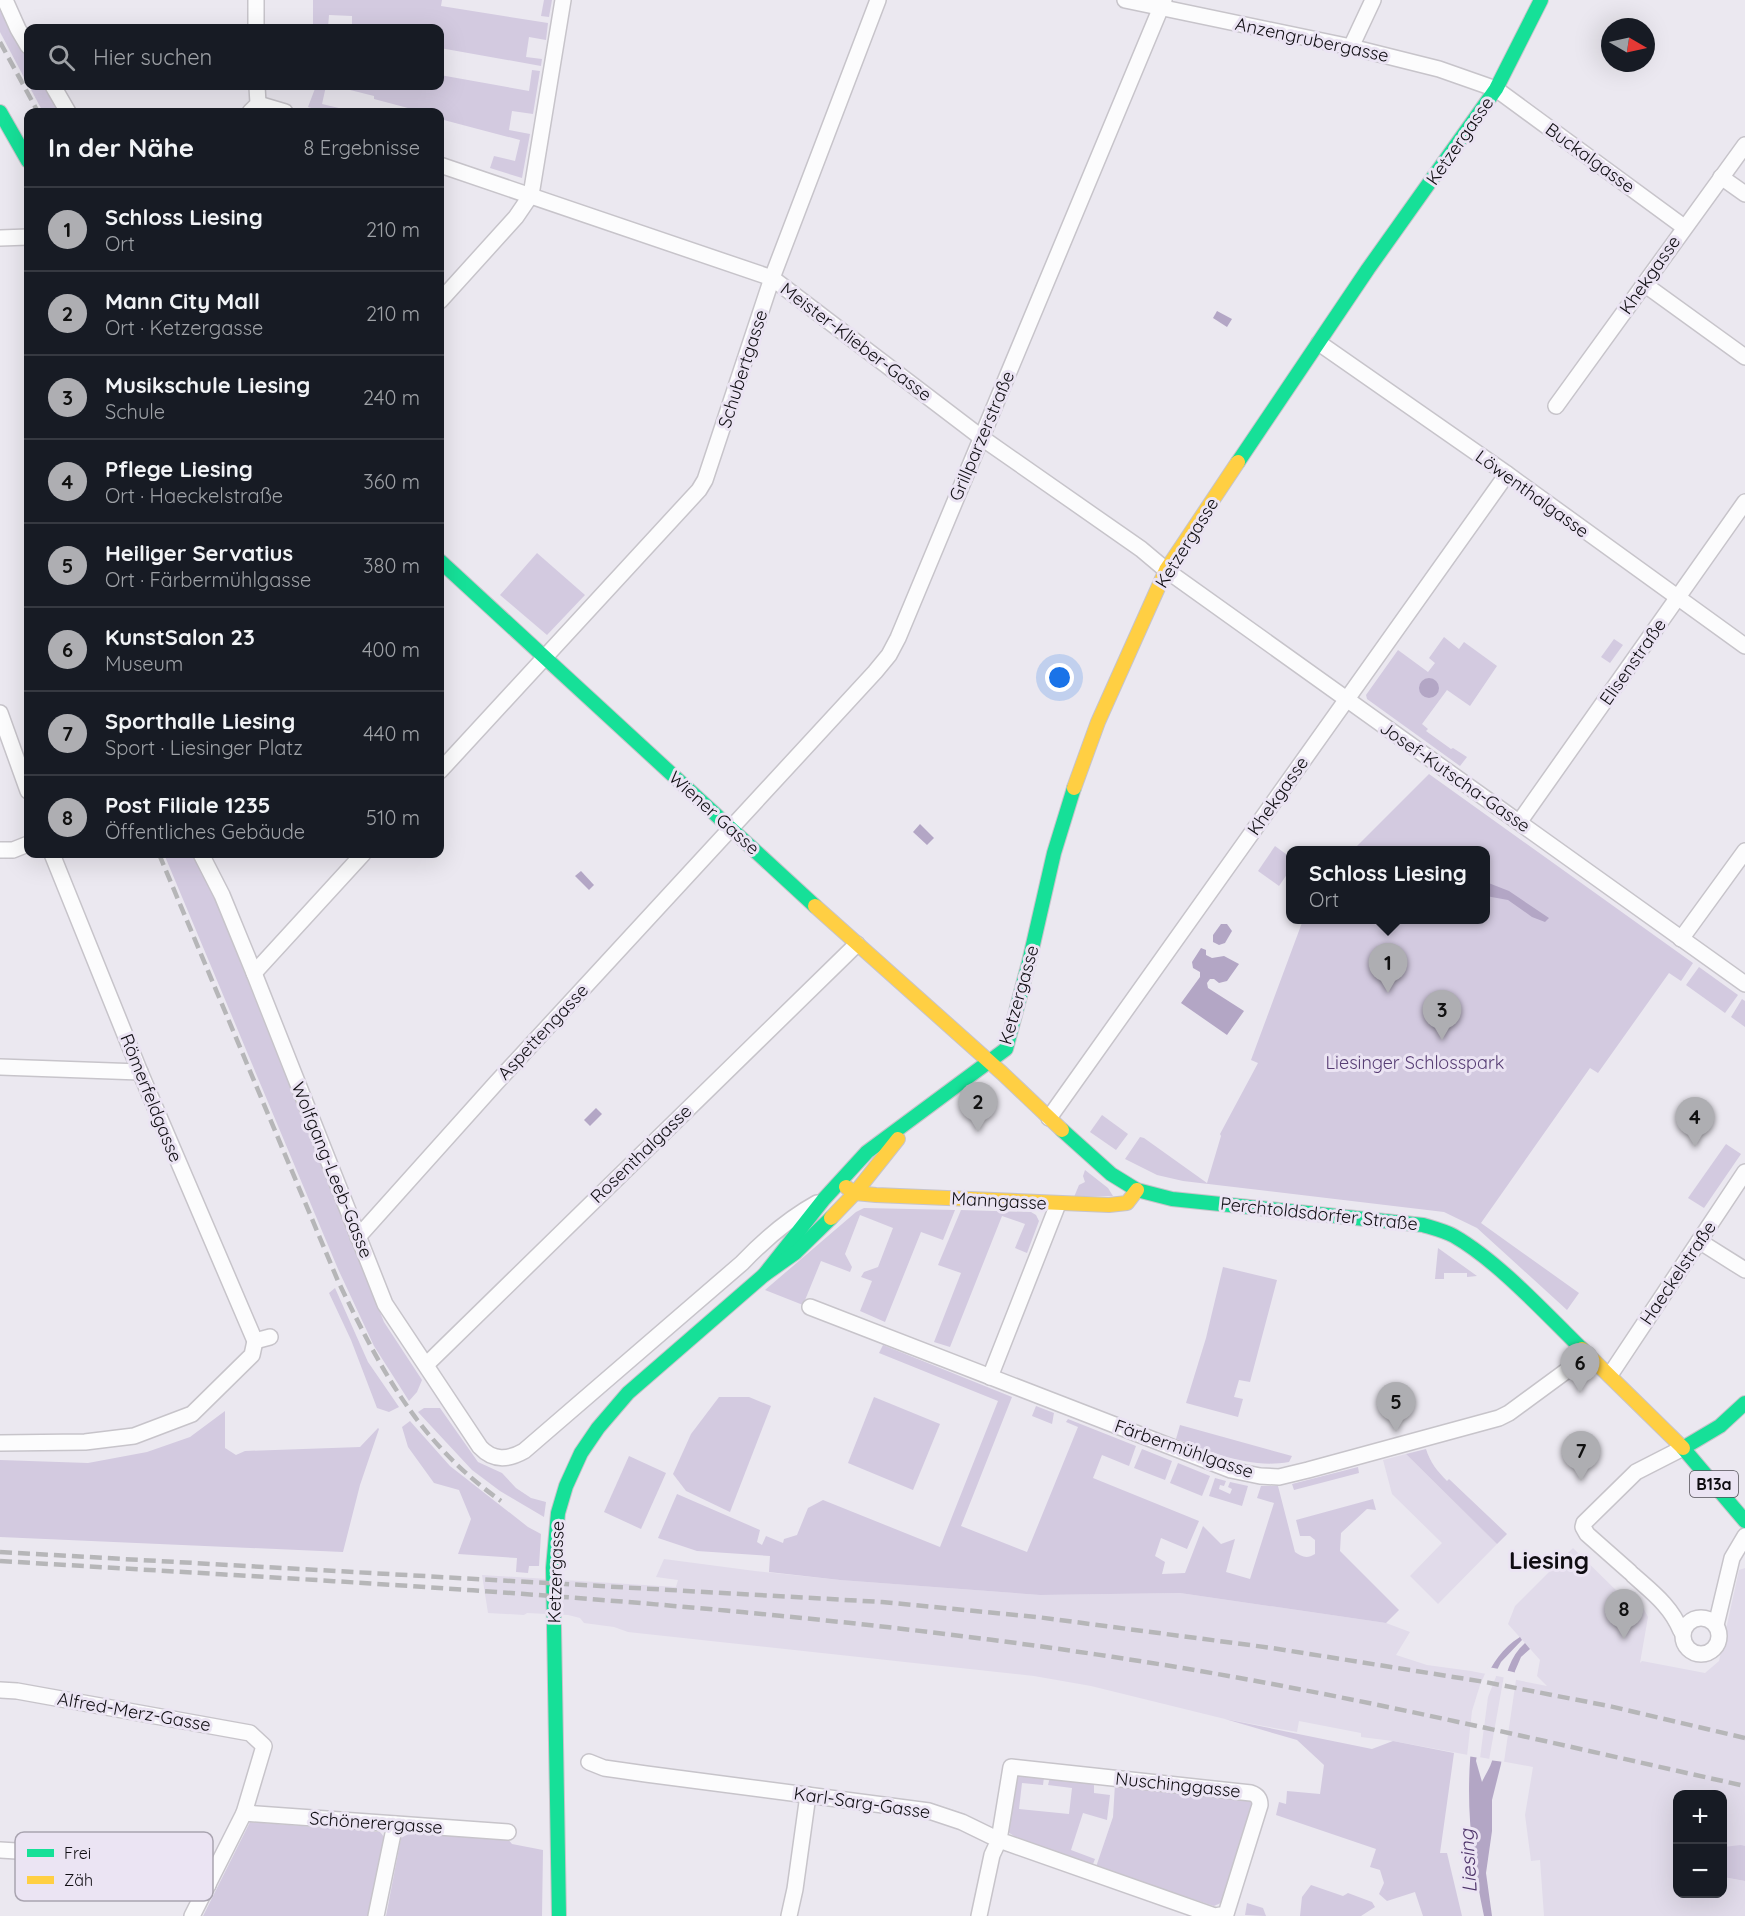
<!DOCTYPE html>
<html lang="de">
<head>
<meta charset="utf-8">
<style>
	body { margin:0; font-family:Quicksand,sans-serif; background:#242831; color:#f1f3f6 }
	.controls { position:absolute; right:18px; bottom:18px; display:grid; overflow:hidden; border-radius:12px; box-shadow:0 6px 24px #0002 }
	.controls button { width:54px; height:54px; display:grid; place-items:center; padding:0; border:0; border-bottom:2px solid #363941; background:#171b24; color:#f1f3f6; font:30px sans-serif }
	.compass { position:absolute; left:1601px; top:18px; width:54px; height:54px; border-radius:50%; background:#171b24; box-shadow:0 6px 24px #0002; rotate:99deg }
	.you { position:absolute; left:1060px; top:678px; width:21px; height:21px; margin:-15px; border:4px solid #fff; border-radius:50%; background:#1a73e8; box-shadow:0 0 0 9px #1a73e833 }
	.badge { display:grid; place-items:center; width:39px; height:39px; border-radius:50%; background:#aeaeb2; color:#111; font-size:20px; font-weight:700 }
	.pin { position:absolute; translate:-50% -50px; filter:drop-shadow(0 2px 3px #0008) }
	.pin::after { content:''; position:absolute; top:32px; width:21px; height:18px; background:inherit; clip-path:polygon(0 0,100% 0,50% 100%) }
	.popup { position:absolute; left:1286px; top:846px; width:204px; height:78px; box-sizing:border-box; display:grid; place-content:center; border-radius:12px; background:#171b24; filter:drop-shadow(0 2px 4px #0005); font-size:20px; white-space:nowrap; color:#9ea1a6 }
	.popup b { font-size:22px; color:#f1f3f6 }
	.popup::after { content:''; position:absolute; left:50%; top:100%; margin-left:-12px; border:12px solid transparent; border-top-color:#171b24 }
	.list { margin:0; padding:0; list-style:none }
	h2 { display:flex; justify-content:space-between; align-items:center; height:78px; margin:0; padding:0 24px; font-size:26px }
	h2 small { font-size:20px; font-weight:400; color:#9ea1a6 }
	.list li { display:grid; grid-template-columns:39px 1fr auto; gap:18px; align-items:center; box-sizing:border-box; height:84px; padding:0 24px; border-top:2px solid #363941 }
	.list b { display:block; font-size:22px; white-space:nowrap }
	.list p { margin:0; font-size:20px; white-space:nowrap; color:#9ea1a6 }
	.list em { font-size:20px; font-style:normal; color:#9ea1a6 }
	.icon { flex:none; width:33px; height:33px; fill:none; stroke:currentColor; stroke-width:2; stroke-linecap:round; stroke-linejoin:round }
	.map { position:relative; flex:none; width:1745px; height:1916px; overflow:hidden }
	.search { position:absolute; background:#171b24; box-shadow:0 6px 24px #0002; left:24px; top:24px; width:420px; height:66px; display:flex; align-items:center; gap:15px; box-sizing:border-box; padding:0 21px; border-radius:12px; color:#9ea1a6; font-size:22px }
	.panel { position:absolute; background:#171b24; box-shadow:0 6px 24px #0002; left:24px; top:108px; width:420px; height:750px; border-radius:12px }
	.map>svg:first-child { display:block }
	.built { fill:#e1dbea }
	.green { fill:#d3cae0 }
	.water { fill:#b3a6c5 }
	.pier { fill:#ebe8f0 }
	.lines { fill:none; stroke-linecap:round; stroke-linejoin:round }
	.street-casing { stroke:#c7c4ca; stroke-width:18 }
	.fast-casing { stroke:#c7c4ca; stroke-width:16 }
	.slow-casing { stroke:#c7c4ca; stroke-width:16 }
	.street { stroke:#fcfcfd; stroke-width:15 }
	.fast { stroke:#16e098; stroke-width:14 }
	.slow { stroke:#ffcf43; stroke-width:14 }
	.rail { stroke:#b6b6b8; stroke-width:4.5; stroke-dasharray:12 6; stroke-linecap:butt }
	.labels { text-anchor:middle; stroke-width:6; stroke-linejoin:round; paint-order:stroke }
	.shield { fill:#ebe4f3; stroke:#514e56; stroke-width:1.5 }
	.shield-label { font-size:16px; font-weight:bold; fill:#0f0d12 }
	.street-label { font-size:18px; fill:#0f0d12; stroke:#ebe4f3 }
	.park-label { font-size:18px; fill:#573d74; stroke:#ebe4f3 }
	.water-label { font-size:20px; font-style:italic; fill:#4e346a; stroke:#ebe4f3 }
	.district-label { font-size:24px; font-weight:bold; fill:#0f0d12; stroke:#ebe4f3 }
	.key { fill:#ebe4f3; stroke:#a9a4b0; stroke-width:1.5 }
	.key-label { font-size:16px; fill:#0f0d12 }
</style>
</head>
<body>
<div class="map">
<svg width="1745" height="1916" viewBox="0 0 1745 1916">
	<rect width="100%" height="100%" fill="#ebe8f0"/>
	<g class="built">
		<polygon points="1406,1454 1497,1544 1438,1604 1410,1576 1442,1543 1392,1494 1383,1460"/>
		<polygon points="1573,1548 1623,1597 1641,1604 1648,1617 1640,1663 1642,1661 1705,1673 1719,1661 1739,1570 1745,1568 1745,1846 1723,1847 1722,1794 1678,1794 1678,1894 1722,1894 1723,1877 1745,1881 1745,1916 1544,1916 1540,1860 1531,1861 1525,1815 1533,1767 1393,1741 1361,1737 1361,1733 1299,1721 1297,1732 1225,1719 1091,1686 1034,1676 628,1632 614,1627 584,1623 580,1618 568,1615 527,1613 524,1615 488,1613 482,1575 676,1587 678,1580 656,1577 664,1559 755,1571 840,1580 1040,1595 1180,1593 1386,1623 1410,1632 1396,1655 1427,1665 1471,1671 1547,1686 1537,1676 1540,1660 1508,1624 1515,1606"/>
	</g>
	<g class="green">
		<polygon points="313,0 442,0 441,6 548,23 546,40 529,37 526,57 542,59 541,66 440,48 440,28 352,28 352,16 329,15 328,28 313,28"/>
		<polygon points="544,0 552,0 549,17 541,16"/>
		<polygon points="0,5 28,59 28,85 0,32"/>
		<polygon points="532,70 540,71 533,114 512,111 509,130 530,134 522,178 490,168 494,156 515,161 520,140 440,119 440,112 423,112 374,99 374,96 334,86 440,86 440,75 529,91"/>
		<polygon points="29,86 44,86 59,112 43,112"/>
		<polygon points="316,86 326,86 322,104 343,109 342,112 324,112 308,107"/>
		<polygon points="537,553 585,595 547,635 500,595"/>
		<polygon points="1444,637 1459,649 1464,642 1497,666 1470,706 1447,690 1422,724 1428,729 1426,731 1451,749 1453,748 1467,757 1460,766 1367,699 1366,695 1398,650 1428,672 1435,663 1429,658"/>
		<polygon points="1614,639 1623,645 1610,663 1601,657"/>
		<polygon points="1429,774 1693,963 1681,981 1669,973 1598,1073 1590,1068 1481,1223 1579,1293 1567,1310 1477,1228 1444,1212 1183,1181 1157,1175 1125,1159 1140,1137 1144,1138 1207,1183 1221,1136 1220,1134 1258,1063 1251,1060 1303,920 1486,920 1486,850 1353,850"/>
		<polygon points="1275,846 1290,857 1290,870 1279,886 1258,871"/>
		<polygon points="164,854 192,854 215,899 384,1322 422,1380 417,1392 409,1401 374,1346 338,1269"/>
		<polygon points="1699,967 1738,995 1725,1013 1686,985"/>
		<polygon points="1742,999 1745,1001 1745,1027 1731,1017"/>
		<polygon points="1102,1115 1128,1134 1116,1150 1090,1132"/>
		<polygon points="1726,1144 1741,1154 1704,1208 1688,1198"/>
		<polygon points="1085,1170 1108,1188 1113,1196 1074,1197 1079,1185 1085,1182 1083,1176"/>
		<polygon points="864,1208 955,1210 943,1240 921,1232 885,1322 860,1311 872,1281 861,1277 864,1272 878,1267 893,1228 860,1215 845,1254 852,1267 850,1272 821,1261 803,1305 765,1290 856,1212"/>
		<polygon points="961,1210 1031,1212 1036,1215 1039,1221 1027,1253 1015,1248 1025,1224 1002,1216 950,1347 934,1342 961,1273 938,1265"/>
		<polygon points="1438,1248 1477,1276 1467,1277 1467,1273 1444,1273 1444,1279 1435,1279"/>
		<polygon points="1223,1267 1277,1280 1250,1382 1239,1380 1234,1397 1243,1399 1238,1417 1186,1403 1206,1338"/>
		<polygon points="335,1288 368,1362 399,1407 389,1412 377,1408 351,1340 329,1293"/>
		<path d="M 883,1345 L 1012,1397 L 961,1526 L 1027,1552 L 1078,1427 L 1066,1422 L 1068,1419 L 1136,1446 L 1129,1466 L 1102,1455 L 1093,1478 L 1199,1521 L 1187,1549 L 1161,1538 L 1155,1556 L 1165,1562 L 1162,1574 L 1185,1573 L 1203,1526 L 1221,1544 L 1235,1539 L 1226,1572 L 1250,1579 L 1274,1503 L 1257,1498 L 1261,1486 L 1278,1486 L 1295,1552 C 1302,1557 1307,1559 1315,1554 L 1315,1540 L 1310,1536 L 1300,1536 L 1296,1520 L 1373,1499 L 1376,1510 L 1367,1509 L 1341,1533 L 1340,1551 L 1399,1610 L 1386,1623 L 1180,1593 L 1040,1595 L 840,1580 L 769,1572 L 770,1556 L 697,1551 L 658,1538 L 677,1494 L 760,1530 L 757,1542 L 762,1545 L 766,1536 L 783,1543 L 784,1539 L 797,1535 L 808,1508 L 823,1500 L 940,1547 L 998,1401 L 879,1353 Z"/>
		<polygon points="719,1397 749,1397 771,1406 730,1512 686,1491 673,1474 691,1434"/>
		<polygon points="874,1397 940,1424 913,1490 848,1463"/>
		<polygon points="1036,1406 1054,1413 1052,1424 1032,1416"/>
		<polygon points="424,1408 440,1408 478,1462 502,1473 516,1488 531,1498 546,1502 544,1517 500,1491 472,1470 418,1412"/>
		<polygon points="225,1411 225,1448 236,1455 245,1451 360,1447 378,1428 379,1429 360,1485 343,1552 0,1537 0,1460 88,1463 147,1452 190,1437"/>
		<polygon points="410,1421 450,1466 528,1527 541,1534 539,1566 529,1566 528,1573 516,1572 517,1558 458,1554 471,1519 459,1490 434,1483 408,1447 402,1427"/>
		<path d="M 1180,1425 L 1292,1456 L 1289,1462 C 1249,1469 1212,1452 1176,1439 Z"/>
		<polygon points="1142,1449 1172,1461 1165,1480 1134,1468"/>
		<path d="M 1426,1449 C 1430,1462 1437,1471 1447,1481 L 1449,1479 L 1507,1534 L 1497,1544 L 1406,1454 Z"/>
		<polygon points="629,1456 666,1473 641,1529 604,1512"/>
		<polygon points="1178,1463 1210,1476 1202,1496 1170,1483"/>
		<polygon points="1358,1467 1359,1473 1294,1490 1292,1484"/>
		<polygon points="1215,1478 1226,1481 1224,1486 1220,1485 1219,1489 1230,1494 1232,1489 1228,1487 1230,1482 1248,1486 1242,1506 1209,1496"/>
		<polygon points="1225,1719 1372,1749 1393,1741 1454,1753 1440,1853 1447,1853 1462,1916 1423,1916 1415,1892 1387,1901 1379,1894 1384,1883 1380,1870 1370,1867 1376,1849 1276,1815 1279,1802 1286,1804 1287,1791 1320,1794 1324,1765 1297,1740"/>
		<polygon points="1020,1774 1044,1777 1043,1785 1022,1783 1019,1809 1069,1814 1072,1788 1048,1785 1050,1777 1094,1783 1094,1793 1110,1795 1107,1820 1083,1813 1071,1850 1095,1859 1093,1864 1020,1840 1008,1832 1015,1779"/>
		<polygon points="1115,1784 1248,1799 1254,1807 1223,1902 1214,1906 1096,1867 1113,1817"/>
		<polygon points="250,1822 380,1832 385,1838 369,1916 203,1916"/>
		<polygon points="414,1831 507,1838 512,1844 543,1850 542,1916 386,1916 401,1838"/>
		<polygon points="1741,1845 1745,1846 1745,1881 1723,1877 1723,1847"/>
		<polygon points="1311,1885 1343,1896 1348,1893 1372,1902 1375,1907 1361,1916 1300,1916 1302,1897"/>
		<polygon points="1247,1903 1263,1908 1266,1916 1245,1915"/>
	</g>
	<g class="water">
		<polygon points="1217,311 1232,319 1227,327 1213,318"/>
		<circle cx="1429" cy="688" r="10"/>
		<polygon points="920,824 934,838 927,845 913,832"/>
		<polygon points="581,871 594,885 589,890 575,876"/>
		<polygon points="1486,882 1509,891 1549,918 1545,922 1532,917 1508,900 1486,896"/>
		<polygon points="1221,924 1227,924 1232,931 1225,943 1219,945 1213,942 1213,935"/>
		<polygon points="1201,948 1206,950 1206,955 1212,958 1224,956 1239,964 1227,981 1219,983 1214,979 1210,979 1207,983 1208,988 1244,1011 1227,1035 1181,1003 1200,977 1200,972 1193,968 1192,962"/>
		<polygon points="596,1108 602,1114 590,1126 584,1120"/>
		<path d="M 1520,1637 L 1522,1640 L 1501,1662 L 1488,1688 L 1476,1761 L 1482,1782 C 1485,1775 1490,1768 1492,1761 C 1503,1726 1495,1669 1525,1643 L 1530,1649 L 1521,1657 L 1515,1671 L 1501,1764 L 1492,1800 L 1492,1831 L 1486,1873 L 1492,1916 L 1484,1916 C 1471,1853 1465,1802 1472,1738 C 1477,1700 1485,1659 1520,1637 Z"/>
	</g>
	<g class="pier">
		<polygon points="1488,1667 1499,1669 1488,1697 1480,1758 1467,1756 1472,1711 1480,1685"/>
		<polygon points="1505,1670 1517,1673 1504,1762 1489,1760"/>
	</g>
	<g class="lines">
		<defs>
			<g id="street">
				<polyline points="5,0 18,29 28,46"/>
				<polyline points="256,0 256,28"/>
				<polyline points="1125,0 1351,47 1439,69 1496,89 1684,227"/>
				<polyline points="1351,47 1373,0"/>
				<polyline points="53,86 68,112"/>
				<polyline points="258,104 285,112"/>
				<polyline points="250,112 258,104 257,86"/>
				<polyline points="440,165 772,278 982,438 1141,549 1166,570 1745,984"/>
				<polyline points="1721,177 1745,194"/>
				<polyline points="0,238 28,237"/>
				<polyline points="1644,284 1745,357"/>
				<polyline points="440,301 516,217 531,195 563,0"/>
				<polyline points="1319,343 1507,474 1745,646"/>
				<polyline points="1556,406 1745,145"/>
				<polyline points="0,713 28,791"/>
				<polyline points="440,771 699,490 705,480 772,278 878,0"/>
				<polyline points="1520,821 1745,502"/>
				<polyline points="0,850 13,850 28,844"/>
				<polyline points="52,854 140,1072 255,1341"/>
				<path d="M 201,854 L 222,895 L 254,973 L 385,1304 L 480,1447 C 493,1461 508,1460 524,1451 L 742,1263 C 764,1240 788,1219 817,1203"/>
				<polyline points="1681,939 1745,851"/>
				<polyline points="254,973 363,854"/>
				<polyline points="0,1067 140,1072"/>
				<polyline points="1049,1118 1507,474"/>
				<polyline points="358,1237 496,1083 875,672 889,655 898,638 1164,0"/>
				<polyline points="1699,1241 1745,1270"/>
				<polyline points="810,1307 1231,1470 1260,1476 1279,1477 1308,1470 1499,1418 1509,1413 1588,1355"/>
				<polyline points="255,1341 270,1337"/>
				<polyline points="426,1365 857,944"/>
				<polyline points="1610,1375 1745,1172"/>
				<polyline points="990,1377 1058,1204"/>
				<polyline points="0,1443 85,1442 134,1436 192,1414 252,1355 255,1341"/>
				<polyline points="1630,1572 1587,1534 1583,1527 1584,1523 1636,1472 1683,1448"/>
				<path d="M 1633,1575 C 1652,1592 1671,1606 1681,1631"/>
				<circle cx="1701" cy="1636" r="18"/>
				<polyline points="1716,1625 1732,1558 1745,1536"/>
				<polyline points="0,1690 17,1691 250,1733 264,1746 244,1813 192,1916"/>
				<path d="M 589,1762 L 604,1768 L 646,1774 L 929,1811 L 962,1822 L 999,1840 L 1215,1916 L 1226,1914 L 1260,1805 C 1260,1798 1257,1795 1251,1793 L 1011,1767 L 999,1840 L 992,1855 L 979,1916"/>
				<polyline points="244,1813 508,1832"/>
				<polyline points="0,1850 33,1852 208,1885"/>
				<polyline points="376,1916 395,1824"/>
				<polyline points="789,1916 795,1889 808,1795"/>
			</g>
			<g id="fast">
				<polyline points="0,112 28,161"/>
				<polyline points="1238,462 1368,269 1496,89 1541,0"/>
				<polyline points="440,561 815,906"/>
				<path d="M 1062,1130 L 1111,1174 L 1137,1190 L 1172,1199 L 1423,1225 C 1433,1228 1445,1231 1454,1236 C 1499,1262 1545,1313 1582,1349"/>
				<polyline points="764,1275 824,1199 867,1152 1006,1049 1029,962 1054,853 1074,788"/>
				<polyline points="1745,1403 1720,1426 1683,1448 1745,1521"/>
				<polyline points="559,1916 553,1568 558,1513 566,1486 581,1453 598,1428 628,1393 764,1275 795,1253 831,1218"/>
			</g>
			<g id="slow">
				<polyline points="1074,788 1098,722 1166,570 1238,462"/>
				<polyline points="815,906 1002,1073 1062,1130"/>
				<polyline points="846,1187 855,1193 876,1195 1109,1205 1127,1203 1137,1190"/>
				<polyline points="831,1218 855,1193 898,1139"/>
				<polyline points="1582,1349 1683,1448"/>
			</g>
		</defs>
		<use href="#street" class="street-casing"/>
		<use href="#fast" class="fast-casing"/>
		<use href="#slow" class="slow-casing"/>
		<use href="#street" class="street"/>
		<use href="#fast" class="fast"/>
		<use href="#slow" class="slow"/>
		<g class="rail">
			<polyline points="0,42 38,112"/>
			<path d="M 159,854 L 338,1281 C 381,1370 418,1442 501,1501"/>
			<polyline points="0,1552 882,1602 1037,1617 1272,1648 1485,1682 1609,1706 1745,1738"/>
			<path d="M 0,1561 C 374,1584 749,1601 1120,1658 C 1331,1690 1538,1740 1745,1786"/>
		</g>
	</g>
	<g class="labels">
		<rect class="shield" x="1690" y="1471" width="48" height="26" rx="4.5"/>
		<g class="shield-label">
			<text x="1714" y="1490">B13a</text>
		</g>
		<g class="street-label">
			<text transform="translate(1312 40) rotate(12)" y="6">Anzengrubergasse</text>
			<text transform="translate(1460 141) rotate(-55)" y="6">Ketzergasse</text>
			<text transform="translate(1590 158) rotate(36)" y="6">Buckalgasse</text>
			<text transform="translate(1650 275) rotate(-55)" y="6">Khekgasse</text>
			<text transform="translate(856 342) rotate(37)" y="6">Meister-Klieber-Gasse</text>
			<text transform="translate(743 369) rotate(-72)" y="6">Schubertgasse</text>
			<text transform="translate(982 436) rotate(-67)" y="6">Grillparzerstraße</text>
			<text transform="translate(1532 494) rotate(36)" y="6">Löwenthalgasse</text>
			<text transform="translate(1187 543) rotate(-58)" y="6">Ketzergasse</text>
			<text transform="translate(1633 662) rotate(-55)" y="6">Elisenstraße</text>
			<text transform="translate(1455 777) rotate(35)" y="6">Josef-Kutscha-Gasse</text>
			<text transform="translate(1278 796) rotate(-55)" y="6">Khekgasse</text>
			<text transform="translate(714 813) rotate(42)" y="6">Wiener Gasse</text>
			<text transform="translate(1019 995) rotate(-74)" y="6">Ketzergasse</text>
			<text transform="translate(543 1032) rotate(-47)" y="6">Aspettengasse</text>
			<text transform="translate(151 1098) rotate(68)" y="6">Römerfeldgasse</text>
			<text transform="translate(641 1154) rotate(-44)" y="6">Rosenthalgasse</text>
			<text transform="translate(332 1170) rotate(68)" y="6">Wolfgang-Leeb-Gasse</text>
			<text transform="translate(999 1201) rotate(3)" y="6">Manngasse</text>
			<text transform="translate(1319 1214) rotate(6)" y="6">Perchtoldsdorfer Straße</text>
			<text transform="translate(1678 1273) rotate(-56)" y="6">Haeckelstraße</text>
			<text transform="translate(1184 1449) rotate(19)" y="6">Färbermühlgasse</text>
			<text transform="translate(556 1572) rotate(-88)" y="6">Ketzergasse</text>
			<text transform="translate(134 1712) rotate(10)" y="6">Alfred-Merz-Gasse</text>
			<text transform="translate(1178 1785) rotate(6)" y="6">Nuschinggasse</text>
			<text transform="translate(862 1803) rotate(8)" y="6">Karl-Sarg-Gasse</text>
			<text transform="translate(376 1823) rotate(4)" y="6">Schönerergasse</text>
		</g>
		<g class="park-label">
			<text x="1415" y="1069">Liesinger Schlosspark</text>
		</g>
		<g class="water-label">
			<text transform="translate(1468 1861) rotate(-93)" y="7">Liesing</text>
		</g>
		<g class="district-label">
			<text x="1549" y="1569">Liesing</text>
		</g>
	</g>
	<rect x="15" y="1832" width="198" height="69" rx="9" class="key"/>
	<rect x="27" y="1849" width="27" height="8" fill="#16e098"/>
	<rect x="27" y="1876" width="27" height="8" fill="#ffcf43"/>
	<g class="key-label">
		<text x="64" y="1859">Frei</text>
		<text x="64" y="1886">Zäh</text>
	</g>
</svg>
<div class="controls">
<button>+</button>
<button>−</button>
</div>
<svg class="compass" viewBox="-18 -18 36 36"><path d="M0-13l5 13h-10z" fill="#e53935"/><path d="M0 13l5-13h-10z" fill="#9ea1a6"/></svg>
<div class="you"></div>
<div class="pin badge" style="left:1388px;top:993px">1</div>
<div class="popup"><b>Schloss Liesing</b>Ort</div>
<div class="pin badge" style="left:978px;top:1132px">2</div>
<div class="pin badge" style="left:1442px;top:1040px">3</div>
<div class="pin badge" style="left:1695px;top:1147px">4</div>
<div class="pin badge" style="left:1396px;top:1432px">5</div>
<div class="pin badge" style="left:1580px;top:1393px">6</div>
<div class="pin badge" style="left:1581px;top:1481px">7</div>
<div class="pin badge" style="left:1624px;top:1639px">8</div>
<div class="search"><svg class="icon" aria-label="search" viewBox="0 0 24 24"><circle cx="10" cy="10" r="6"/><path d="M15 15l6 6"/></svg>Hier suchen</div>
<section class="panel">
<h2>In der Nähe<small>8 Ergebnisse</small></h2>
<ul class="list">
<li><span class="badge">1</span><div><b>Schloss Liesing</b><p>Ort</p></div><em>210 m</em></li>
<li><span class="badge">2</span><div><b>Mann City Mall</b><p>Ort · Ketzergasse</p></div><em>210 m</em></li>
<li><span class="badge">3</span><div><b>Musikschule Liesing</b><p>Schule</p></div><em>240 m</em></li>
<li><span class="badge">4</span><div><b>Pflege Liesing</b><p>Ort · Haeckelstraße</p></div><em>360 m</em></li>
<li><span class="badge">5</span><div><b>Heiliger Servatius</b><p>Ort · Färbermühlgasse</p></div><em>380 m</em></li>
<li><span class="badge">6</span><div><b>KunstSalon 23</b><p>Museum</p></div><em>400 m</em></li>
<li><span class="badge">7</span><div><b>Sporthalle Liesing</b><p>Sport · Liesinger Platz</p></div><em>440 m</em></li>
<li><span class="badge">8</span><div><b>Post Filiale 1235</b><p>Öffentliches Gebäude</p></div><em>510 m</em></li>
</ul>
</section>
</div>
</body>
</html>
